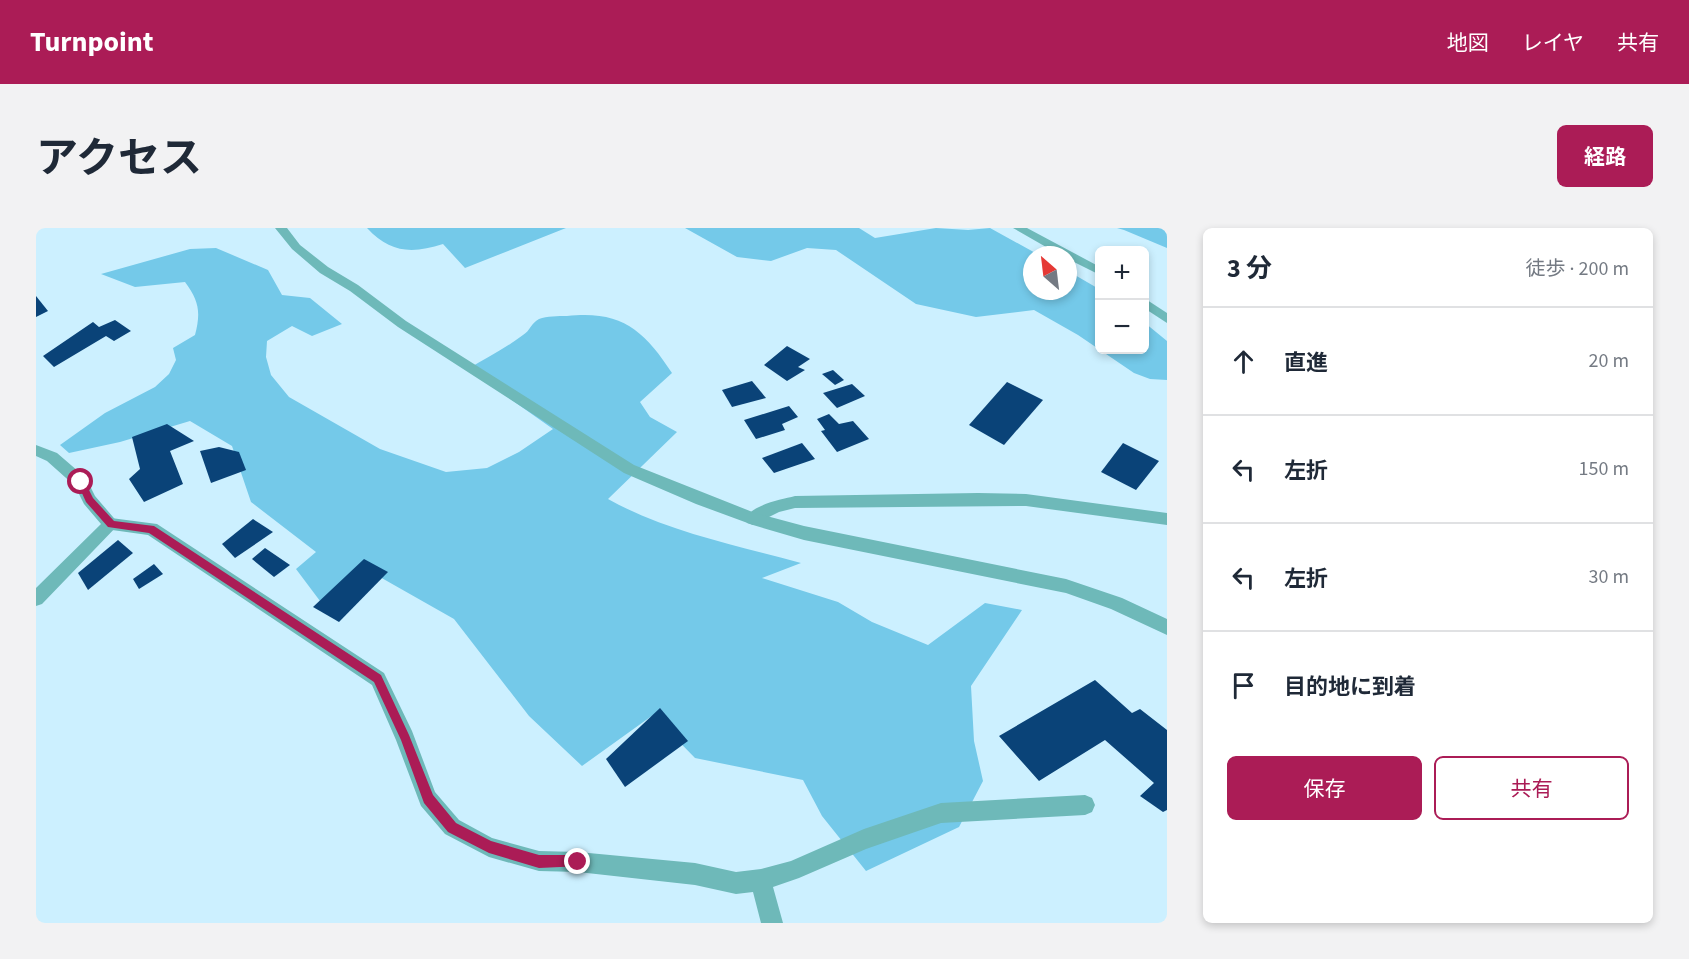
<!DOCTYPE html>
<html lang="ja">
<head>
<meta charset="utf-8">
<style>
	body { margin:0; font-family:"Source Sans 3","Noto Sans JP",sans-serif; background:#f2f2f3; color:#1f2937 }
	.controls { position:absolute; right:18px; top:18px; display:grid; overflow:hidden; border-radius:9px; box-shadow:0 3px 9px #0003 }
	.controls button { width:54px; height:54px; display:grid; place-items:center; padding:0; border:0; border-bottom:2px solid #e0e1e3; background:#fff; color:#1f2937; font:30px sans-serif }
	.compass { position:absolute; left:987px; top:18px; width:54px; height:54px; border-radius:50%; background:#fff; box-shadow:0 3px 9px #0003; rotate:332deg }
	.stop { position:absolute; width:18px; height:18px; margin:-14px; border:4px solid #ab1c56; border-radius:50%; background:#fff }
	.stop.end { background:#ab1c56; border-color:#fff; box-shadow:0 2px 6px #0008 }
	.list { margin:0; padding:0; list-style:none }
	h2 { display:flex; justify-content:space-between; align-items:center; height:78px; margin:0; padding:0 24px; font-size:26px }
	h2 small { font-size:20px; font-weight:400; color:#747a83 }
	.list li { display:grid; grid-template-columns:39px 1fr auto; gap:18px; align-items:center; box-sizing:border-box; height:108px; padding:0 24px; border-top:2px solid #e0e1e3 }
	.list b { display:block; font-size:22px; white-space:nowrap }
	.list em { font-size:20px; font-style:normal; color:#747a83 }
	.actions { display:flex; gap:12px; padding:18px 24px }
	.actions a { flex:1; padding:14px 0; border:2px solid #ab1c56; border-radius:9px; text-align:center; font-size:21px; color:#ab1c56 }
	.actions .main { background:#ab1c56; color:#fff }
	.icon { flex:none; width:33px; height:33px; fill:none; stroke:currentColor; stroke-width:2; stroke-linecap:round; stroke-linejoin:round }
	.map { position:relative; flex:none; width:1131px; height:695px; overflow:hidden; border-radius:9px }
	header { display:flex; align-items:center; gap:36px; box-sizing:border-box; height:84px; padding:0 30px; background:#ab1c56; color:#fff }
	header strong { font-size:28px }
	nav { display:flex; gap:33px; margin-inline-start:auto; font-size:21px }
	.intro { display:flex; align-items:center; justify-content:space-between; box-sizing:border-box; height:144px; padding:0 36px }
	h1 { margin:0; font-size:42px }
	.button { padding:15px 27px; border-radius:9px; background:#ab1c56; color:#fff; font-size:21px; font-weight:700 }
	main { display:flex; gap:36px; padding:0 36px }
	aside { flex:1; background:#fff; border-radius:9px; box-shadow:0 3px 9px #0003 }
	.map>svg:first-child { display:block }
	.green { fill:#74c9e9 }
	.building { fill:#0a4378 }
	.lines { fill:none; stroke-linecap:round; stroke-linejoin:round }
	.minor { fill:#6eb9b9; fill-rule:evenodd }
	.tertiary { fill:#6eb9b9; fill-rule:evenodd }
	.route { fill:#ab1c56 }
</style>
</head>
<body>
<header>
<strong>Turnpoint</strong>
<nav><a>地図</a><a>レイヤ</a><a>共有</a></nav>
</header>
<div class="intro"><h1>アクセス</h1><a class="button">経路</a></div>
<main>
<div class="map">
<svg width="1131" height="695" viewBox="0 0 1131 695">
	<rect width="100%" height="100%" fill="#ccf0ff"/>
	<g class="green">
		<path d="M 331,0 L 530,0 L 429,40 L 407,16 C 376,26 354,25 331,0 Z"/>
		<polygon points="649,0 823,0 839,10 900,0 932,2 954,0 1003,27 996,27 996,63 1032,63 1032,43 1063,61 1064,122 1108,122 1109,95 1131,113 1131,152 1114,151 1098,145 1042,107 998,82 940,89 880,76 800,22 771,20 735,33 701,29"/>
		<polygon points="1081,0 1131,0 1131,20 1088,2"/>
		<path d="M 180,20 L 232,42 L 246,67 L 274,70 L 306,96 L 276,108 L 256,98 L 231,113 L 230,129 L 235,147 L 253,169 L 344,221 L 410,244 L 451,240 L 483,224 L 517,201 L 432,141 C 450,130 470,120 487,107 C 494,103 495,95 503,91 C 511,88 522,88 531,88 C 585,82 608,102 636,145 L 604,174 L 614,189 L 641,204 L 572,271 C 631,304 700,317 765,335 L 726,350 L 802,374 L 836,394 L 892,417 L 949,375 L 986,382 L 935,458 L 938,513 L 947,553 L 923,599 L 830,643 L 786,588 L 767,552 L 659,530 L 617,487 L 546,538 L 493,488 L 418,391 L 328,340 L 284,373 L 260,341 L 280,324 L 215,274 L 196,218 L 154,193 L 84,214 L 33,225 L 24,217 L 69,185 L 119,159 L 133,146 L 140,132 L 137,120 L 159,107 C 165,84 163,73 149,54 L 99,59 L 65,46 L 154,21 Z"/>
	</g>
	<g class="building">
		<polygon points="0,68 12,83 0,89"/>
		<polygon points="79,92 95,103 78,113 70,108 18,139 7,128 57,94 63,99"/>
		<polygon points="751,118 774,131 762,139 769,142 751,153 728,137"/>
		<polygon points="797,142 808,152 799,157 786,146"/>
		<polygon points="716,153 730,170 696,179 686,162"/>
		<polygon points="971,154 1007,172 968,217 933,197"/>
		<polygon points="816,156 829,168 801,180 787,165"/>
		<polygon points="753,178 762,189 746,196 749,202 720,211 708,192"/>
		<polygon points="793,186 803,196 817,193 833,211 801,224 785,203 789,202 781,191"/>
		<polygon points="131,196 158,213 134,223 147,256 108,274 93,251 104,241 96,209"/>
		<polygon points="766,215 779,231 738,245 726,230"/>
		<polygon points="1087,215 1123,233 1100,262 1065,244"/>
		<polygon points="183,219 203,224 210,242 175,255 164,223"/>
		<polygon points="217,291 237,304 199,330 186,316"/>
		<polygon points="82,312 97,325 52,362 42,345"/>
		<polygon points="229,320 254,337 238,349 216,331"/>
		<polygon points="328,331 352,344 303,394 277,379"/>
		<polygon points="118,336 127,346 103,361 97,351"/>
		<polygon points="1059,452 1096,485 1104,481 1131,502 1131,582 1127,584 1104,568 1118,555 1069,512 1003,553 963,508"/>
		<polygon points="624,480 652,513 589,559 570,531"/>
	</g>
	<g class="lines">
		<g class="minor">
			<polygon points="977,0 991,0 1064,39 1064,47 1032,31 1032,27 1024,27"/>
			<polygon points="1108,70 1131,85 1131,95 1108,80"/>
			<path d="M 942,265 L 990,266 L 1131,285 L 1131,297 L 990,278 L 759,280 L 743,284 L 717,297 L 711,295 L 709,291 C 717,276 744,272 759,268 Z"/>
			<polygon points="75,290 121,296 348,445 376,503 399,564 423,592 456,610 503,623 542,624 659,635 700,644 725,641 755,633 828,601 905,575 1049,567 1056,570 1059,577 1056,584 1049,587 905,595 830,621 763,650 737,659 747,695 725,695 717,664 700,666 659,657 542,644 503,643 453,629 409,606 385,578 360,512 336,457 112,307 69,301 67,296 69,291"/>
		</g>
		<g class="tertiary">
			<polygon points="239,0 251,0 264,17 292,39 322,57 370,93 598,237 719,285 768,298 1030,351 1086,370 1131,391 1131,407 1075,381 1030,365 768,312 717,297 660,276 588,245 362,99 314,63 284,45 256,21"/>
			<polygon points="0,217 21,225 50,250 59,268 83,296 6,376 0,378 0,360 65,296 48,276 39,258 11,233 0,228"/>
		</g>
	</g>
	<polygon class="route" points="45,251 48,252 57,270 78,293 118,298 345,447 373,507 397,567 420,595 455,613 503,627 542,627 546,629 548,634 546,638 503,640 453,625 412,604 388,575 365,512 338,454 113,305 72,299 50,274 41,254"/>
</svg>
<div class="controls">
<button>+</button>
<button>−</button>
</div>
<svg class="compass" viewBox="-18 -18 36 36"><path d="M0-13l5 13h-10z" fill="#e53935"/><path d="M0 13l5-13h-10z" fill="#747a83"/></svg>
<div class="stop" style="left:45px;top:254px"></div>
<div class="stop end" style="left:542px;top:634px"></div>
</div>
<aside>
<h2>3 分<small>徒歩 · 200 m</small></h2>
<ul class="list">
<li><svg class="icon" aria-label="ahead" viewBox="0 0 24 24"><path d="M12 20V5M6 11l6-6 6 6"/></svg><div><b>直進</b></div><em>20 m</em></li>
<li><svg class="icon" aria-label="left" viewBox="0 0 24 24"><path d="M17 20v-9H6M10 6l-5 5 5 5"/></svg><div><b>左折</b></div><em>150 m</em></li>
<li><svg class="icon" aria-label="left" viewBox="0 0 24 24"><path d="M17 20v-9H6M10 6l-5 5 5 5"/></svg><div><b>左折</b></div><em>30 m</em></li>
<li><svg class="icon" aria-label="arrive" viewBox="0 0 24 24"><path d="M6 21V4h12l-3 4 3 4H6"/></svg><div><b>目的地に到着</b></div></li>
</ul>
<div class="actions"><a class="main">保存</a><a>共有</a></div>
</aside>
</main>
</body>
</html>
